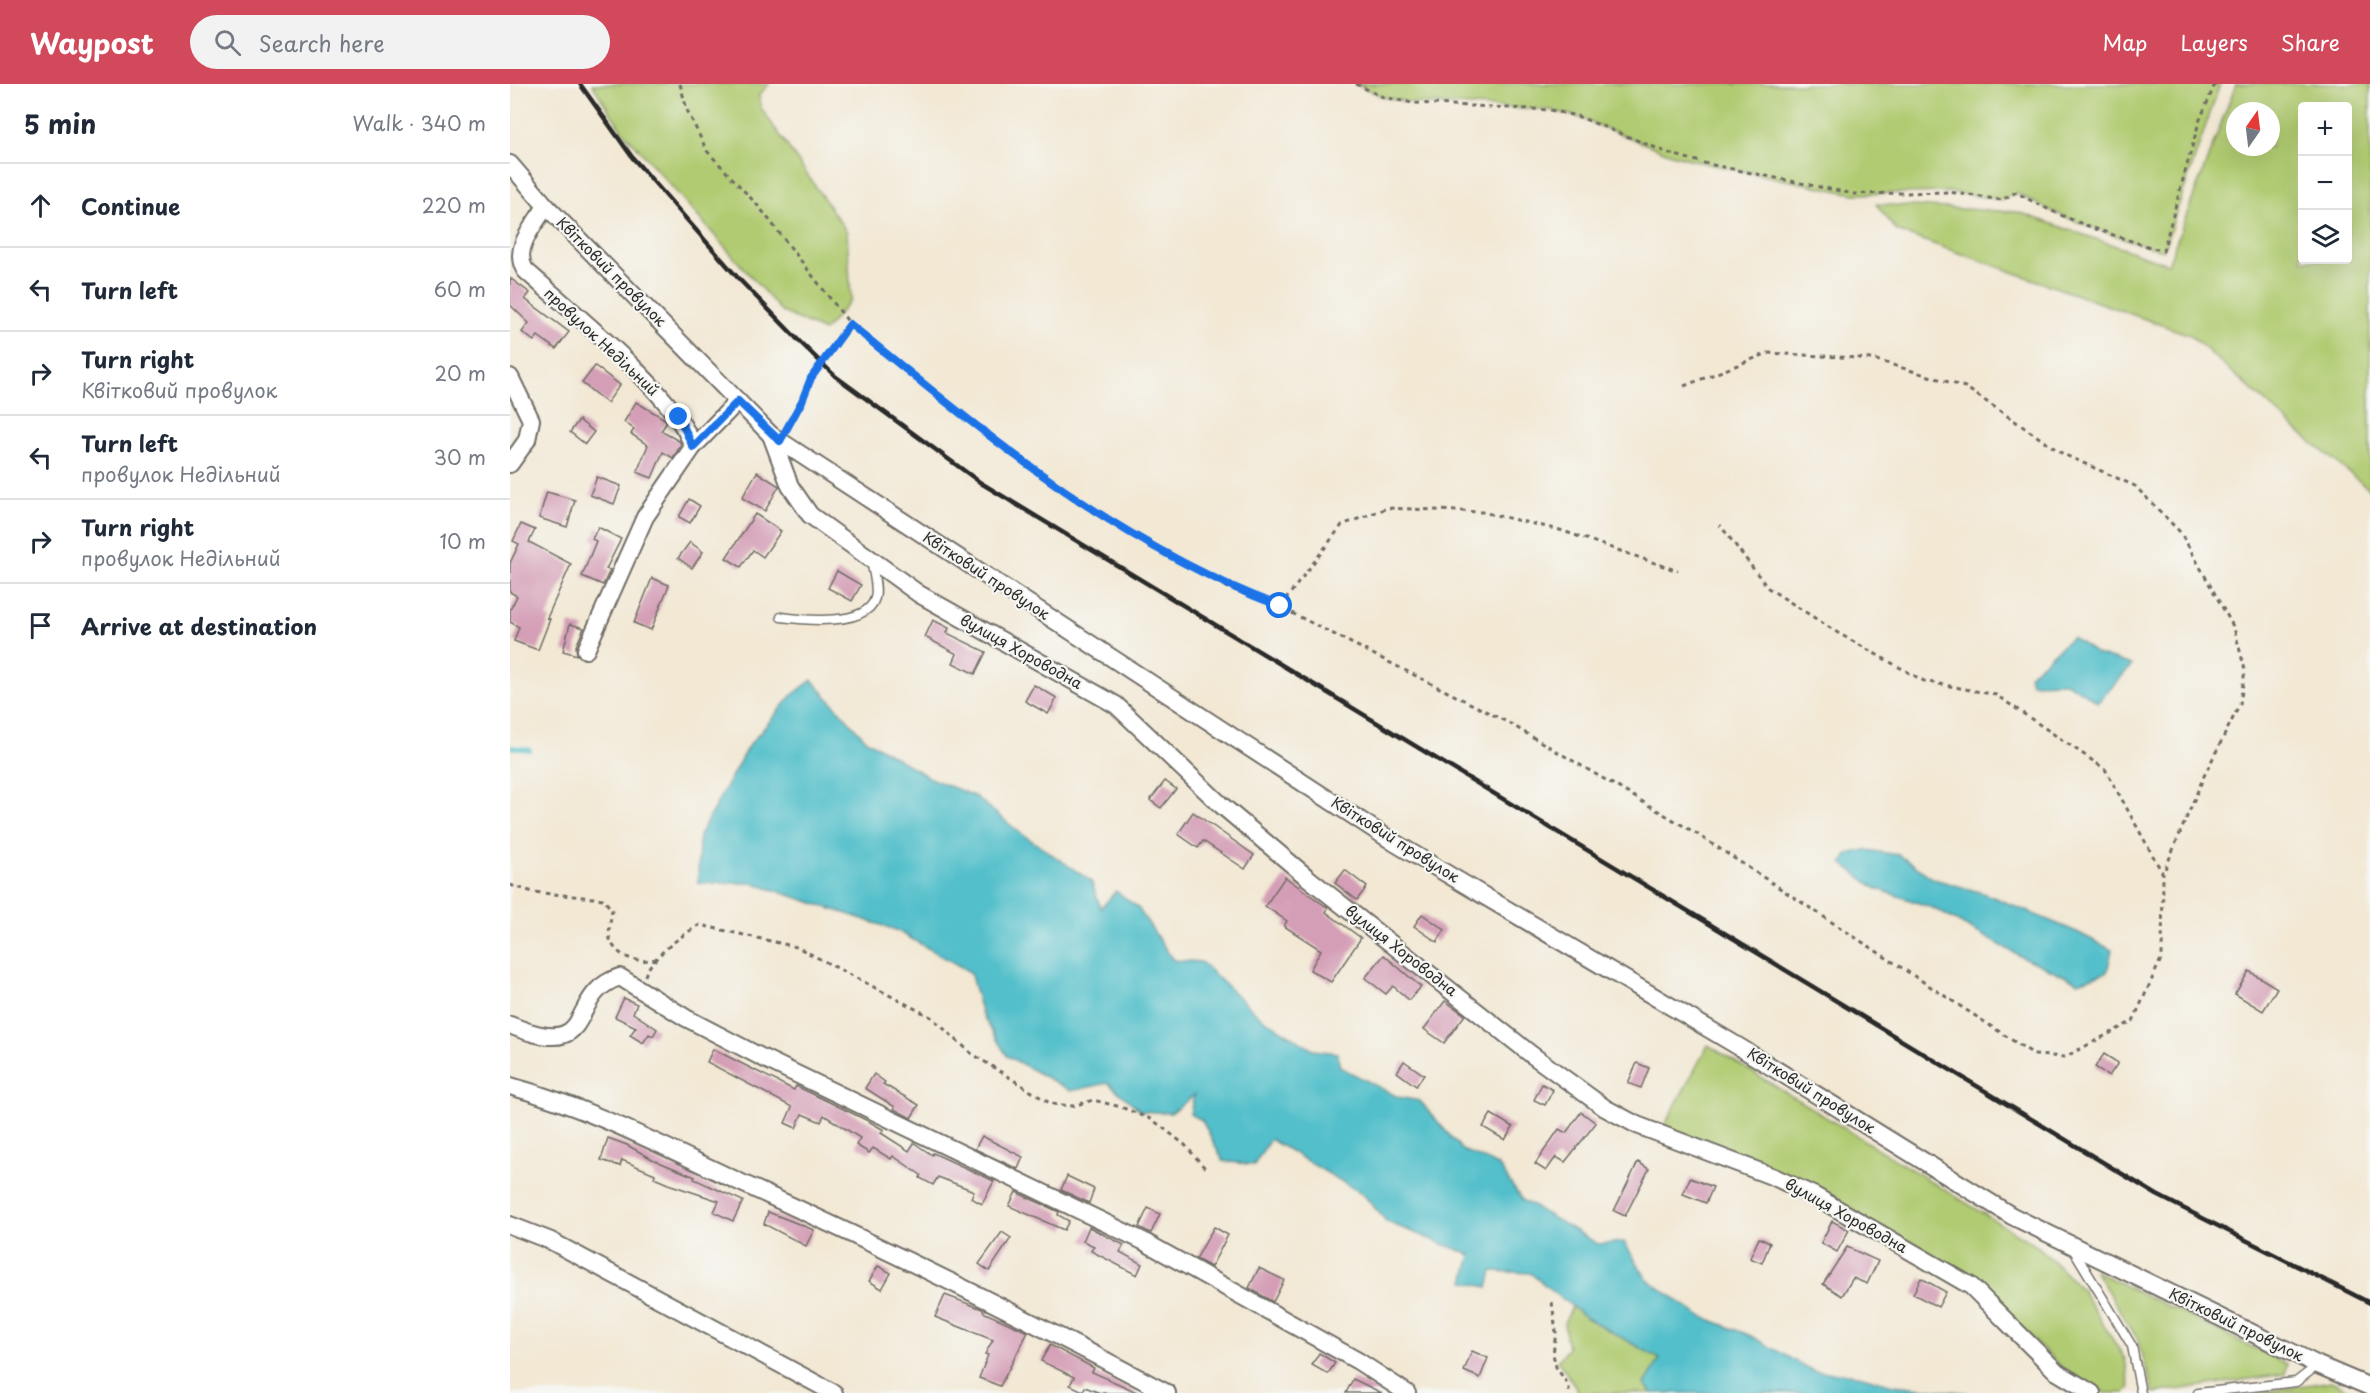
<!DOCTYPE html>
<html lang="en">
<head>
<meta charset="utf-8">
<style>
	body { margin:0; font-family:"Playpen Sans",sans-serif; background:#f2f2f3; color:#1f2937 }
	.controls { position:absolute; right:18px; top:18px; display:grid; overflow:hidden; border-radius:6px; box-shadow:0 6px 24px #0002 }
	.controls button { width:54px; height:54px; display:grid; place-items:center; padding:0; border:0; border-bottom:2px solid #e0e1e3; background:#fff; color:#1f2937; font:30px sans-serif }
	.compass { position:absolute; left:1716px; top:18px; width:54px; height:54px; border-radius:50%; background:#fff; box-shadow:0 6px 24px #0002; rotate:14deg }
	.stop { position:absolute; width:18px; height:18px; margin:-14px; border:4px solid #1a73e8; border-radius:50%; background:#fff }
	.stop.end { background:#1a73e8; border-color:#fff; box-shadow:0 2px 6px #0008 }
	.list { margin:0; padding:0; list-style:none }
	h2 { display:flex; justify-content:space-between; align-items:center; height:78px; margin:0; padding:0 24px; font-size:26px }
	h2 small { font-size:20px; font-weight:400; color:#747a83 }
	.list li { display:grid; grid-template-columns:39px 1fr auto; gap:18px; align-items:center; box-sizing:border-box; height:84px; padding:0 24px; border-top:2px solid #e0e1e3 }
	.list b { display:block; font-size:22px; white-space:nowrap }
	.list p { margin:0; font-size:20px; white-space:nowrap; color:#747a83 }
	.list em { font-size:20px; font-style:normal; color:#747a83 }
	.icon { flex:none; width:33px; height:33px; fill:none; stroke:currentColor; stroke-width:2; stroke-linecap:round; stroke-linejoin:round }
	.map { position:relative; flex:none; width:1860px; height:1309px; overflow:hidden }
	header { display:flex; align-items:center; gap:36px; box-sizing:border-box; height:84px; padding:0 30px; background:#d1495b; color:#fff }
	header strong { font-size:28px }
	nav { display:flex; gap:33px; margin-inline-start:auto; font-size:21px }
	.search { width:420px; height:54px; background:#f2f2f3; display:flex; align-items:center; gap:15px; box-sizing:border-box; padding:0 21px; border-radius:33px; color:#747a83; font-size:22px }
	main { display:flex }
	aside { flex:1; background:#fff }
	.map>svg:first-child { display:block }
	.green { fill:#b0cb71; stroke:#6e7b4e; stroke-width:1.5; fill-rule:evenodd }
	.water { fill:#52bfca; stroke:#3e757a; stroke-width:1.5 }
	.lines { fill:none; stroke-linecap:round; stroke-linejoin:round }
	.stream { stroke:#52bfca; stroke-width:4.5 }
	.building { fill:#d49eb6 }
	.lane-casing { stroke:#716d66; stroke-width:11 }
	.street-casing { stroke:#716d66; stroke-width:20 }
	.path { stroke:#716d66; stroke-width:3; stroke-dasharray:4.5 4.5; stroke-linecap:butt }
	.lane { stroke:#fff; stroke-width:8 }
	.street { stroke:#fff; stroke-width:16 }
	.rail { stroke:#2b2b2b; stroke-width:4.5 }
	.route { stroke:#1a73e8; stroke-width:8 }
	.labels { text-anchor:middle; stroke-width:4.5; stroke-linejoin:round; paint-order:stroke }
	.street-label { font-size:15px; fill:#2b2b2b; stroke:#f6f6f2 }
</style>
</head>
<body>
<header>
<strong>Waypost</strong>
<div class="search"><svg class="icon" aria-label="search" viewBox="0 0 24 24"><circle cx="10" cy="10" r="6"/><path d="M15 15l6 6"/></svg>Search here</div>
<nav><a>Map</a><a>Layers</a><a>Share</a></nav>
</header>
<main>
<aside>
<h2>5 min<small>Walk · 340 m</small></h2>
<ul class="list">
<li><svg class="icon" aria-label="ahead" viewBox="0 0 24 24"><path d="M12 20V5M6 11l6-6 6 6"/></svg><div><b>Continue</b></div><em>220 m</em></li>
<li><svg class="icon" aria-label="left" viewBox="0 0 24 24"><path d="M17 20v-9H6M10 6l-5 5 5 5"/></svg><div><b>Turn left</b></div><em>60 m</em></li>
<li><svg class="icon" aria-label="right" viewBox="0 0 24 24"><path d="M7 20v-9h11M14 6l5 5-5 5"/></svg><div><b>Turn right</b><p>Квітковий провулок</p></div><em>20 m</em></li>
<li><svg class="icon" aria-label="left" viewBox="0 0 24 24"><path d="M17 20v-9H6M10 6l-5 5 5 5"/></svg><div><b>Turn left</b><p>провулок Недільний</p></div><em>30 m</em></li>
<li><svg class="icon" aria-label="right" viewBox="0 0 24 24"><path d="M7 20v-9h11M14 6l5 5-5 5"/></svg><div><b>Turn right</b><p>провулок Недільний</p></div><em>10 m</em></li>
<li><svg class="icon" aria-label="arrive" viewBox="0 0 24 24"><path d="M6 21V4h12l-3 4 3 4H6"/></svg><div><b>Arrive at destination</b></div></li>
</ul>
</aside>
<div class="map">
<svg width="1860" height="1309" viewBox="0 0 1860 1309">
	<rect width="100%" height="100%" fill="#f6f6f2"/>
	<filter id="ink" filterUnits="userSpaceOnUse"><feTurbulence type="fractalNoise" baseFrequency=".0167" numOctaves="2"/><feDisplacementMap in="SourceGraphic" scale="12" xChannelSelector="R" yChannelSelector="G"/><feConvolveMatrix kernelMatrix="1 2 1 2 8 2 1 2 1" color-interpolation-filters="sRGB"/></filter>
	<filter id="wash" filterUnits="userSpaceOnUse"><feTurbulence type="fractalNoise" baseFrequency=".008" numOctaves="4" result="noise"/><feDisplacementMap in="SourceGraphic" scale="24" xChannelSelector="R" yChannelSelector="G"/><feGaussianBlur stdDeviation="1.35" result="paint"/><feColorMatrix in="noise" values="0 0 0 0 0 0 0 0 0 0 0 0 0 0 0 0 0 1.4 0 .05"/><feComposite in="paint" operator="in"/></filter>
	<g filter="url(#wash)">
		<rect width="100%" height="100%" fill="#f2e8d4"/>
		<g class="green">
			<polygon points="82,0 259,0 249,11 251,24 337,148 341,216 314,247 272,228 111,45"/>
			<path d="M 846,0 L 1710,0 L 1653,167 C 1602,151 1553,136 1507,109 L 1492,116 L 1439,108 L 1344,110 L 1198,80 L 1161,70 L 1067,33 L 1040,26 L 903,19 L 873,13 Z"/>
			<path d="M 1726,0 L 1860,0 L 1860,406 L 1788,347 L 1680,251 L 1387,147 L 1366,120 L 1508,128 L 1658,180 ZM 1792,22 L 1838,22 L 1838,176 L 1792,176 ZM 1725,27 L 1761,27 L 1761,63 L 1725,63 Z"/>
			<polygon points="1198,961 1530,1164 1571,1205 1615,1275 1620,1303 1615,1309 1595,1309 1552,1284 1464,1197 1153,1044"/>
			<polygon points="1585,1187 1777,1280 1775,1290 1644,1309 1627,1254"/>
			<polygon points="1062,1223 1075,1233 1151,1275 1135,1300 1142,1309 1067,1309 1068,1306 1048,1277 1058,1264 1054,1239"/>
			<polygon points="1821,1297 1847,1309 1747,1309"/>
		</g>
		<g class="water">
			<polygon points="1562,553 1587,570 1622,581 1588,618 1556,598 1521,599 1519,591"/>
			<polygon points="302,596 355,655 420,694 466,713 509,748 581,797 591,824 606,807 628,824 663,876 691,878 749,932 803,966 827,969 830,983 888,1013 910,1017 952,1066 988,1081 1012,1116 1088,1160 1114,1158 1137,1195 1188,1231 1239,1251 1303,1287 1349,1291 1383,1301 1458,1309 1142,1309 1135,1300 1150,1275 1075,1233 1020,1189 982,1187 978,1203 954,1198 961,1171 877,1138 853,1110 760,1055 744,1081 713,1077 692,1036 680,1030 684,1011 661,1029 631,1027 598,999 561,1007 497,972 472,931 460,888 386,846 242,799 188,799 189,752 237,664 281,612"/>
			<polygon points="1356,766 1389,771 1424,795 1473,809 1567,848 1602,866 1597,888 1569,898 1512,873 1423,824 1365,804 1332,779 1338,770"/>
		</g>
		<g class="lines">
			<polyline class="stream" points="0,663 20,666"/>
		</g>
		<g id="blocks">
			<g class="building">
				<polygon points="0,194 20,209 15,215 59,248 46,265 28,252 24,257 12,248 19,239 0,221"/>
				<polygon points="85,282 110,301 97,319 72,299"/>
				<polygon points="126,318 155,335 157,338 151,347 169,357 171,361 163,374 153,368 142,394 127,388 138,361 121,350 124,345 114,338"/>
				<polygon points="69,336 84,348 75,360 60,348"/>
				<polygon points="247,388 269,402 255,427 232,414"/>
				<polygon points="87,393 111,402 104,420 80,411"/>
				<polygon points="37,408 65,416 57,443 29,434"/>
				<polygon points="179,415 190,422 180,439 169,433"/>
				<polygon points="245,430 271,447 253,473 243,466 231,483 216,474"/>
				<polygon points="11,440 25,446 19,458 61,480 37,534 40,535 28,566 4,557 9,543 0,538 0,526 7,512 0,508 0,479 9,460 3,457"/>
				<polygon points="88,443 111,455 96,485 100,486 93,501 72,492 86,457 82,455"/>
				<polygon points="180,458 193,468 182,484 168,474"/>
				<polygon points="327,487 351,501 342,517 318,504"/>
				<polygon points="142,494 159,501 141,546 124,539"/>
				<polygon points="423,536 439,544 437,549 476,568 465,590 443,579 447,570 415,553"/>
				<polygon points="60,540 74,544 66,562 67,571 53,567"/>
				<polygon points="524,601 547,614 538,630 515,617"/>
				<polygon points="655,697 666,705 651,724 640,716"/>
				<polygon points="683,728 744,771 735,785 693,757 688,764 668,750"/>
				<polygon points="835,786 857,803 847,816 825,799"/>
				<polygon points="775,793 818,824 816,828 851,854 821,898 800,886 811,866 774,842 777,837 755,822"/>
				<polygon points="912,830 935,846 927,858 904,842"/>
				<polygon points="874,871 911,903 899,916 883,902 876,910 855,894"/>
				<polygon points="1739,887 1767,904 1753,927 1725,910"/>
				<polygon points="114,914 127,920 123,929 147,945 143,952 139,950 133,959 120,951 126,943 105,933"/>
				<polygon points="935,917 955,931 934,959 914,945"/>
				<polygon points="203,965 284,1006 286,1002 360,1038 374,1046 371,1049 399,1067 404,1059 422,1071 423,1069 484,1097 472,1120 461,1114 464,1107 428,1093 423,1101 410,1094 411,1091 383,1072 381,1075 363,1064 359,1069 346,1061 350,1054 314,1031 311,1038 292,1030 286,1044 275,1039 282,1023 197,978"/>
				<polygon points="1594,970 1608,979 1599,992 1585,983"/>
				<polygon points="894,977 914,991 906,1002 887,988"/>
				<polygon points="1127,979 1139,984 1131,1004 1118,999"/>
				<polygon points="364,990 375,998 373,1000 409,1021 401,1034 384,1025 385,1023 355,1004"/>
				<polygon points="1032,1000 1043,1006 1035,1021 1024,1016"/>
				<polygon points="1071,1028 1086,1039 1055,1078 1046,1073 1036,1087 1025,1080 1049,1045 1056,1049"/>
				<polygon points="981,1030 1003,1043 995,1056 973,1043"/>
				<polygon points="472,1052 513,1073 508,1085 465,1065"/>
				<polygon points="98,1054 117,1061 144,1076 185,1093 184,1095 233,1117 223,1137 204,1128 209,1117 158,1100 144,1094 145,1090 112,1076 110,1082 91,1076"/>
				<polygon points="1128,1078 1139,1085 1115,1132 1104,1127"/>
				<polygon points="557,1092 584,1105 579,1119 551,1106"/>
				<polygon points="1180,1094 1203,1103 1196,1119 1173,1110"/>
				<polygon points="506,1108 549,1128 548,1131 559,1137 554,1146 499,1122"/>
				<polygon points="638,1124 650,1130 641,1149 629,1143"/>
				<polygon points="258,1128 304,1146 296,1162 254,1140"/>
				<polygon points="1322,1137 1339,1146 1327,1168 1311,1159"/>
				<polygon points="579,1143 614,1161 610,1168 632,1180 627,1191 581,1167 584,1162 573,1157"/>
				<polygon points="704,1143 718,1151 701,1183 686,1175"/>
				<polygon points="492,1148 501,1154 479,1187 469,1180"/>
				<polygon points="1249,1154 1260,1159 1252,1179 1240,1174"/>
				<polygon points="1337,1163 1368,1177 1357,1200 1343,1194 1332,1212 1313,1200"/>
				<polygon points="368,1182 381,1189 372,1205 359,1197"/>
				<polygon points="749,1184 774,1196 763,1218 739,1204"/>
				<polygon points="1411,1194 1436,1208 1428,1223 1403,1210"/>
				<polygon points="435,1211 472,1225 475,1229 518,1248 490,1302 469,1294 478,1271 475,1270 483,1256 425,1233"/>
				<polygon points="540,1261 584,1284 582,1288 629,1309 590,1309 575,1303 573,1307 560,1301 564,1293 531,1277"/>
				<polygon points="962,1267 978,1274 970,1294 954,1287"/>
				<polygon points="809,1269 825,1279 818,1290 802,1281"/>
				<polygon points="843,1295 872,1309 836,1309"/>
			</g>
		</g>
	</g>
	<g filter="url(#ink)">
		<use href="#blocks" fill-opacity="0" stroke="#716d66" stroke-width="1.5"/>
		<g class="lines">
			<defs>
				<g id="lane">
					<path d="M 271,533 C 294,536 357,543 365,514 C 368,504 363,487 361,477"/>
					<polyline points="1563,1165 1622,1262 1631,1309"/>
					<polyline points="1688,1309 1786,1298 1808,1281"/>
				</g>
				<g id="street">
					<polyline points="0,80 36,122 261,351 885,759 1231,964 1502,1132 1808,1281 1860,1303"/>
					<path d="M 36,122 C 24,142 2,164 15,186 C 56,223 169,313 183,363 L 228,317"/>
					<polyline points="0,293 21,336 17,356 0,380"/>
					<polyline points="261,351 280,402 300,431 409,510 606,621 710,720 798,794 1022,971 1095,1024 1127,1041 1264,1093 1303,1111 1461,1202 1547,1288 1582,1309"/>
					<polyline points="76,566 135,433 183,363"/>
					<path d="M 0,941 C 91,979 54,910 110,893 L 176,934 L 251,973 L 633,1157 L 848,1277 L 897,1309"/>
					<path d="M 0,1002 C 81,1024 158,1065 234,1100 C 377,1165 519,1235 657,1309"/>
					<polyline points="0,1141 41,1157 324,1309"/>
				</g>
			</defs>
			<use href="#lane" class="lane-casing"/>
			<use href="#street" class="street-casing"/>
			<g class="path">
				<polyline points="170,0 177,26 197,67 250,124 340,240 301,294 292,317 277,345"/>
				<path d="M 846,0 L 873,13 L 903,19 L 1040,26 L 1067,32 L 1161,70 L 1198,80 L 1344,110 L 1439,108 L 1492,116 L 1506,108 C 1553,136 1602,151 1653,167 L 1689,38 L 1705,0"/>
				<polyline points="340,240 496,366 571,420 717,503 770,523 997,638 1184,748 1525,971 1555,973 1623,937 1652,873 1653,790 1595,685 1486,611 1414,597 1328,549 1258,504 1210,441"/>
				<polyline points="1174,302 1258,269 1363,275 1455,303 1553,370 1625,402 1671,449 1724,544 1735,586 1730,620 1694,692 1653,790"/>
				<polyline points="770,523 832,441 877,424 972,428 1050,446 1168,487"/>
				<path d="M 0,801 L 23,808 L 93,815 L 102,826 C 101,834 98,848 100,855 C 107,875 129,879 146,875"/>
				<path d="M 135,892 C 139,875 175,848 190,841 L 287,863 L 421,933 L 461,969 L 541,1020 L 563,1022 L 583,1016 L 611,1023 L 643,1036 L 675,1061 L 695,1084"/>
				<polyline points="1042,1218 1046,1248 1043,1270 1046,1283 1059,1302 1059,1309"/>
			</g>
			<use href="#lane" class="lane"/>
			<use href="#street" class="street"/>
			<polyline class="rail" points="70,0 122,73 228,194 290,258 325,292 471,399 1647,1111 1860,1219"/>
		</g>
	</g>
	<g class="lines" filter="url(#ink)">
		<path class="route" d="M 169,333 L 183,363 L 228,317 L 270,357 L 292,317 L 301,294 L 340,240 C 474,349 606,461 770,522"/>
	</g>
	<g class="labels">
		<g class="street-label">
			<text transform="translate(101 188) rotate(45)" y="5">Квітковий провулок</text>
			<text transform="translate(91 258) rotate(43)" y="5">провулок Недільний</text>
			<text transform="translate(476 492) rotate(33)" y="5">Квітковий провулок</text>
			<text transform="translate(511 568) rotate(29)" y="5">вулиця Хороводна</text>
			<text transform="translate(885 756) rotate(32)" y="5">Квітковий провулок</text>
			<text transform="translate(891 867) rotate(38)" y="5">вулиця Хороводна</text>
			<text transform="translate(1301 1007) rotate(32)" y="5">Квітковий провулок</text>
			<text transform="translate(1336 1132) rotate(29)" y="5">вулиця Хороводна</text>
			<text transform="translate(1726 1241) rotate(26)" y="5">Квітковий провулок</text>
		</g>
	</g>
</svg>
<div class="controls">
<button>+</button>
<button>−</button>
<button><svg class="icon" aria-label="layers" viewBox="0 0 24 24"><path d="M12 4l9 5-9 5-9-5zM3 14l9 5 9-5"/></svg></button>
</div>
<svg class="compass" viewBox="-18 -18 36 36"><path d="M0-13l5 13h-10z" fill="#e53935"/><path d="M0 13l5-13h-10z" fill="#747a83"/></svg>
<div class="stop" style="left:770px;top:522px"></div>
<div class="stop end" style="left:169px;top:333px"></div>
</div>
</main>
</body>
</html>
